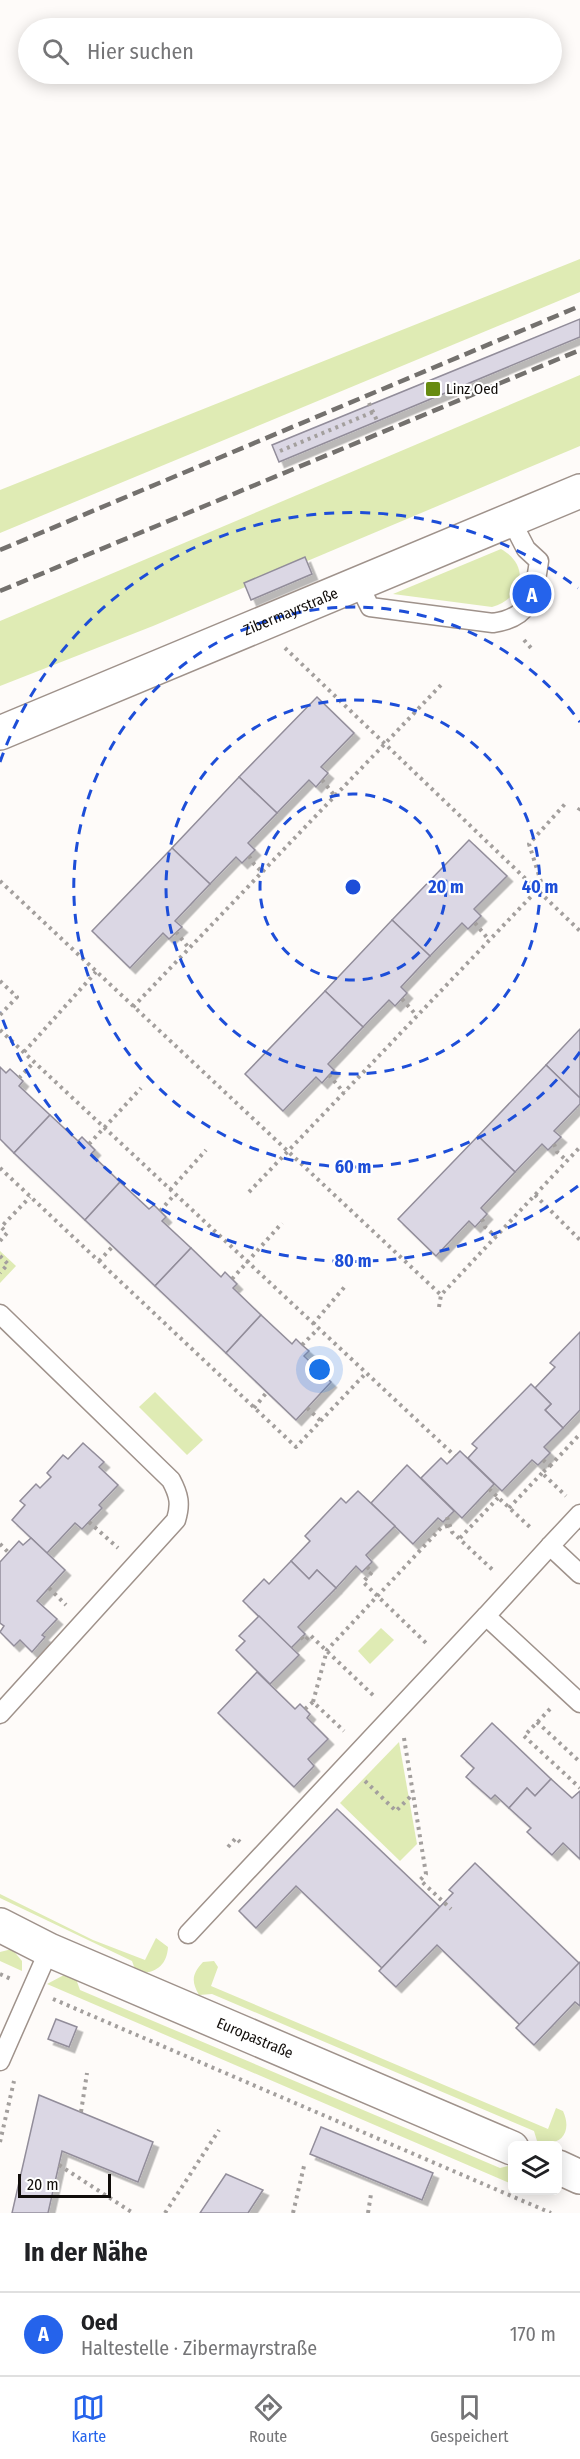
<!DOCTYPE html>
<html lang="de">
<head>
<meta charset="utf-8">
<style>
	body { margin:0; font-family:"Fira Sans Condensed",sans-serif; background:#f6f6f6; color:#202124 }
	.controls { position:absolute; right:18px; bottom:18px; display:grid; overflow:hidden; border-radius:9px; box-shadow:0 3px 15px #0003 }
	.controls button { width:54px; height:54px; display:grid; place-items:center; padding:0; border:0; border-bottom:2px solid #e0e0e0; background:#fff; color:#202124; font:30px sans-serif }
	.scale { position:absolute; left:18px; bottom:15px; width:93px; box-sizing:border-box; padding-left:6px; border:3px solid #110d0a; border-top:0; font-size:16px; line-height:21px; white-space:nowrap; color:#110d0a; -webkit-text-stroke:4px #fff; paint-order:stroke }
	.you { position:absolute; left:320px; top:1370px; width:21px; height:21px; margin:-15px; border:4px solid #fff; border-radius:50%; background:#1a73e8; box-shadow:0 0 0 9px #1a73e833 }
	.badge { display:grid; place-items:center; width:39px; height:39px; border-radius:50%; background:#2563eb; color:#fff; font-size:20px; font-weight:700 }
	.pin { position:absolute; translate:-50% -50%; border:3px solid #fff; box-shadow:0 2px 6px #0006 }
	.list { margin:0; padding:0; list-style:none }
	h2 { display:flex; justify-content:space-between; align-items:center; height:78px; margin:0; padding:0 24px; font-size:26px }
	h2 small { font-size:20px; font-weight:400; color:#757577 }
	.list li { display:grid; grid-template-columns:39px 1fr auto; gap:18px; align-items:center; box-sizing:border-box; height:84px; padding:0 24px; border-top:2px solid #e0e0e0 }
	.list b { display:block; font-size:22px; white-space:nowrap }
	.list p { margin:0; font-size:20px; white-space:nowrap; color:#757577 }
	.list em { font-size:20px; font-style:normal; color:#757577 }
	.icon { flex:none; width:33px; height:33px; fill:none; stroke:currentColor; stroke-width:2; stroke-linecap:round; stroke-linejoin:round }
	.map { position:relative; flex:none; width:580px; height:2213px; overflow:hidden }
	.search { position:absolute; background:#fff; box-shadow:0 3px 15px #0003; left:18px; right:18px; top:18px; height:66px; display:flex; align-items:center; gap:15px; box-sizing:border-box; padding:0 21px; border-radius:33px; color:#757577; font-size:22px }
	.sheet { height:162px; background:#fff }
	nav { display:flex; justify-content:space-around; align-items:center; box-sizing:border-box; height:84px; border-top:2px solid #e0e0e0; background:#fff; font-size:16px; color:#757577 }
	nav a { display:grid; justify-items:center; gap:3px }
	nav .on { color:#2563eb }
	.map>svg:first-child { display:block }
	.green { fill:#dfebb4 }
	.building { fill:#dbd7e4; stroke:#928d9a; stroke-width:1.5; filter:url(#shadow) }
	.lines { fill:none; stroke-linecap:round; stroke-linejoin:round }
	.service-casing { stroke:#9f928b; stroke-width:21 }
	.minor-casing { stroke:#9f928b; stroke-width:36 }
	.path { stroke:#a39f9d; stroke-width:4; stroke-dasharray:3 4.5; stroke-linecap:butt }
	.service { stroke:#fff; stroke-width:18 }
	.minor { stroke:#fff; stroke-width:33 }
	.rail { stroke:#74716e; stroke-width:4.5; stroke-dasharray:12 6; stroke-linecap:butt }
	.ring { fill:none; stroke:#1d4ed8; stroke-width:3; stroke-dasharray:10 8 }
	.poi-dot { fill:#678b11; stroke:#fff; stroke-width:2 }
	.labels { text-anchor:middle; stroke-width:4.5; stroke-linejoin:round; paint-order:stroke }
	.poi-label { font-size:15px; fill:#110d0a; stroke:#fff; text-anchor:start }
	.street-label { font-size:15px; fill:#110d0a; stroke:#fff }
	.centre { fill:#1d4ed8; stroke:#fff; stroke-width:3 }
	.ring-label { font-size:18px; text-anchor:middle; font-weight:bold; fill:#1d4ed8; stroke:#fff; stroke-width:4.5; stroke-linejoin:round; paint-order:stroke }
</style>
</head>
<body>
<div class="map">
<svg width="580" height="2213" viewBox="0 0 580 2213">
	<defs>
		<filter id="shadow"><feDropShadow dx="5.5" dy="5.5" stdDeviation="0" flood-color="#0004"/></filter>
	</defs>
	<rect width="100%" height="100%" fill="#fefbf9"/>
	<g class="green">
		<polygon points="580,259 580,292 0,533 0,490"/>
		<polygon points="580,375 580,446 153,626 0,686 0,621"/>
		<path d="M 501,549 C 531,566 523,598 492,607 L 393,594 Z"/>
		<polygon points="0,1251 16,1266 0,1283"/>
		<polygon points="155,1392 203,1440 187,1455 139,1407"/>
		<polygon points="381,1628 394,1640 370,1664 358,1651"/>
		<polygon points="399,1742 417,1844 400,1861 340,1803"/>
		<path d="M 0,1894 L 93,1940 L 145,1960 L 156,1938 L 168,1947 C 167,1966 154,1975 136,1972 L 132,1961 L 0,1898 Z"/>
		<polygon points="12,1949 22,1961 22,1971 0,1961 0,1952"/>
		<path d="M 214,1961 L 218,1967 L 211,1986 L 548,2129 L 556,2108 L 563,2111 C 573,2133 560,2148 537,2141 L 534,2131 L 212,1994 L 199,1995 C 191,1981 192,1974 203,1962 Z"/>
		<polygon points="64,1975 75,1976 80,1990 500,2168 512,2165 512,2184 47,1984"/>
	</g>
	<g class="building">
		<polygon points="580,319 580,337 279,462 272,445"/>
		<polygon points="305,557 312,574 251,600 244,583"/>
		<polygon points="317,697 354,733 321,767 328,773 316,787 309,780 277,813 239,777"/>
		<polygon points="239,777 277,813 248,843 255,850 242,863 236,857 210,884 172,848"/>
		<polygon points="469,840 507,876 474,909 481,916 468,929 462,923 430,956 392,920"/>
		<polygon points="172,848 210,884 175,921 182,927 169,939 163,933 130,968 92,931"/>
		<polygon points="392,920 430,956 401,987 407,993 395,1006 389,1000 363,1027 325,991"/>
		<polygon points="325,991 363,1027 328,1064 334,1070 329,1075 322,1083 316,1077 283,1111 245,1074"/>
		<polygon points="580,1029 580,1098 546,1065"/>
		<polygon points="546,1065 580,1098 580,1104 554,1131 561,1137 548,1150 542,1144 515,1172 478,1136"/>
		<polygon points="0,1067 6,1073 10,1069 23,1081 19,1086 50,1115 14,1153 0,1139"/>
		<polygon points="50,1115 78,1141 82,1137 95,1150 91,1154 120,1182 85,1220 14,1153"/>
		<polygon points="478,1136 515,1172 481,1208 487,1214 475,1227 469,1221 436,1256 398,1219"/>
		<polygon points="120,1182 149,1209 154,1205 166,1217 162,1221 191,1248 155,1286 85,1220"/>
		<polygon points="191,1248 221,1277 225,1272 237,1284 233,1288 261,1315 226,1353 155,1286"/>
		<polygon points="261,1315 292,1344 296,1339 302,1345 309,1351 304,1356 331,1382 296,1420 226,1353"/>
		<polygon points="580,1332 580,1410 563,1428 545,1410 551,1404 535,1388 555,1367 550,1363"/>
		<polygon points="531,1384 551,1404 545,1410 563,1428 544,1447 550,1453 538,1465 532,1460 502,1491 468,1458 477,1448 472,1444"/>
		<polygon points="83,1443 104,1462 99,1467 118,1485 99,1505 102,1508 82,1529 75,1523 47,1553 12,1520 25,1505 20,1501 36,1484 40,1488 51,1477 47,1473 63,1455 68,1459"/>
		<polygon points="460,1451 494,1484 462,1518 421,1478 441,1458 447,1464"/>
		<polygon points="407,1465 454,1511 443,1522 438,1518 413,1544 371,1503"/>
		<polygon points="358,1491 395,1526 366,1555 372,1562 362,1572 356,1566 336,1588 317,1570 309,1579 291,1561 310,1541 305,1536 341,1498 346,1503"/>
		<polygon points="31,1538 65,1570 37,1601 57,1619 42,1635 45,1637 32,1652 20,1640 14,1646 0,1632 4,1626 0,1623 0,1562 19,1541 23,1545"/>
		<polygon points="291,1561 309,1579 317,1570 336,1588 298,1627 305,1634 291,1648 243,1601 264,1579 269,1584"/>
		<polygon points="259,1616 299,1655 270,1684 236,1650 245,1641 239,1636"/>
		<polygon points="257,1672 295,1709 300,1704 310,1714 307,1718 328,1739 308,1759 314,1766 294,1787 218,1713"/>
		<polygon points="492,1723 551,1779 535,1796 527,1788 509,1808 495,1795 491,1799 466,1777 474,1768 461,1756"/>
		<polygon points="551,1779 572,1798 580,1791 580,1859 563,1843 552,1855 527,1832 531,1828 509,1808 527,1788 535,1796"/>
		<polygon points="337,1809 440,1907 382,1968 296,1886 256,1928 239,1911"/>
		<polygon points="475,1863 579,1963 520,2025 437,1945 396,1987 379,1971 453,1893 449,1890"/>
		<polygon points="580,1962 580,2006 575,2002 534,2045 516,2028"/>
		<polygon points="56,2019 77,2027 69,2047 48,2039"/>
		<polygon points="39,2095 153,2142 138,2182 62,2151 48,2213 12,2213"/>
		<polygon points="321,2127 433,2173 422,2200 310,2154"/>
		<polygon points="226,2174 263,2190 248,2213 200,2213"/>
	</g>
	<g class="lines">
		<defs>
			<g id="service">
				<path d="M 358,583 L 370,607 L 493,623 C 531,618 534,595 539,561 L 526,549 L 511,520"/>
				<path d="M 0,1314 L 171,1480 C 179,1495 181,1504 176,1520 L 0,1714"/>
				<polyline points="550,1546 580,1514"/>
				<polyline points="580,1574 550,1546 486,1616 580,1703"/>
				<polyline points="188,1934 486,1616"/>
				<polyline points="0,2061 49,1950"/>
			</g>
			<g id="minor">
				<path id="s1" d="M 0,733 L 580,491"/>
				<path id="s2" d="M 0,1925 L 49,1950 L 512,2148"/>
				<polyline points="558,2167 580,2177"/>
			</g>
		</defs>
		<use href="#service" class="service-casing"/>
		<use href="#minor" class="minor-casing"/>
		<g class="path">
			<polyline points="369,403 378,423"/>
			<polyline points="280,451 373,412"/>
			<polyline points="524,640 531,648"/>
			<polyline points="285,648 580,931"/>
			<polyline points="322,780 335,796"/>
			<polyline points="580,808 578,811 580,813"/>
			<polyline points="249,856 254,864 262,872"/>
			<polyline points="0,881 441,1295"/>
			<polyline points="475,923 489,940"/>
			<polyline points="176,932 189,948"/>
			<polyline points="0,981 17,997 0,1015"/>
			<polyline points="402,999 417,1016"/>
			<polyline points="133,1007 441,685"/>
			<polyline points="0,1030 455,1456"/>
			<polyline points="24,1052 96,972"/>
			<polyline points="329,1075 344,1093"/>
			<polyline points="19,1078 34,1062"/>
			<polyline points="89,1144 141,1088"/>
			<polyline points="554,1144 557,1152 567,1161"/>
			<polyline points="0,1168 296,1447 366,1373"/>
			<polyline points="170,1190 206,1150"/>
			<polyline points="249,1192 542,885 529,844 565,804"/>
			<polyline points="535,1195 580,1240"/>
			<polyline points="160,1211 175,1194"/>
			<polyline points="482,1219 485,1227 496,1237"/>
			<polyline points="0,1241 7,1233 1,1227 30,1197"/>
			<polyline points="0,1256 8,1264 0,1273"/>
			<polyline points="99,1261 113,1246"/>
			<polyline points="232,1279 282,1223"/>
			<polyline points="439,1307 441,1295 580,1147"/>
			<polyline points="313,1324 347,1284"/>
			<polyline points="302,1345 318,1329"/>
			<polyline points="254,1408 267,1392"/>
			<polyline points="307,1408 321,1421"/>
			<polyline points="543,1460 550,1466 542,1473 566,1496"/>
			<polyline points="550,1466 580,1434"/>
			<polyline points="489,1489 532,1529"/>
			<polyline points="509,1508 542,1473"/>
			<polyline points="447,1517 452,1532 495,1572"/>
			<polyline points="89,1522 118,1548"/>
			<polyline points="460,1538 498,1498"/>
			<polyline points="0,1544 8,1552"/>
			<polyline points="367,1567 372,1572 363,1582 427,1644"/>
			<polyline points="49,1588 66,1605"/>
			<polyline points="301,1637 305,1641 310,1635 376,1698"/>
			<polyline points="313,1702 327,1650 441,1528 450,1525"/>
			<polyline points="305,1709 313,1702 344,1731"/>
			<polyline points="550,1709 524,1736 580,1788"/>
			<polyline points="537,1722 580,1762"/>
			<polyline points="404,1738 426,1874 420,1880 451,1909"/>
			<polyline points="365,1781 396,1811 413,1794"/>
			<polyline points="228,1847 236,1838 240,1842"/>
			<polyline points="0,1974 11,1979"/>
			<polyline points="53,1999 551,2213"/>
			<polyline points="81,2112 87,2073"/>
			<polyline points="0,2142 14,2081"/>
			<polyline points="59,2165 133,2213"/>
			<polyline points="165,2213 219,2130"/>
			<polyline points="293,2213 304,2166"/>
			<polyline points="368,2213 371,2194"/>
		</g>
		<use href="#service" class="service"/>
		<use href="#minor" class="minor"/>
		<g class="rail">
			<polyline points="0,550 580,306"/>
			<polyline points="0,591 580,350"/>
		</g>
	</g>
	<g class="ring">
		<circle cx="353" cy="887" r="93"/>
		<circle cx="353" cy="887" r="187"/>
		<path d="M580 1052A280 280 0 1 1 580 722"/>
		<path d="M578 1186A374 374 0 0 1 0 1012M0 762A374 374 0 0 1 578 588"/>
	</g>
	<rect class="poi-dot" x="425" y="381" width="16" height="16" rx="3"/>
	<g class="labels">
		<g class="poi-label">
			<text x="446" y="394">Linz Oed</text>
		</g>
		<g class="street-label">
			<text dy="5" stroke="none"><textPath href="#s1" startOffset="315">Zibermayrstraße</textPath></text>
			<text dy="5" stroke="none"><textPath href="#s2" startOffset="279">Europastraße</textPath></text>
		</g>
	</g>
	<circle cx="353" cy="887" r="9" class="centre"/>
	<g class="ring-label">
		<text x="446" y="893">20 m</text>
		<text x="540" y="893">40 m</text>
		<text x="353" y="1173">60 m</text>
		<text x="353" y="1267">80 m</text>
	</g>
</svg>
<div class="controls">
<button><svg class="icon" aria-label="layers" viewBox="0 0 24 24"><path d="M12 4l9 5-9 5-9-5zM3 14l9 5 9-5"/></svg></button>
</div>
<div class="scale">20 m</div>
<div class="you"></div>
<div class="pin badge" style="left:532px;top:594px">A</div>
<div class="search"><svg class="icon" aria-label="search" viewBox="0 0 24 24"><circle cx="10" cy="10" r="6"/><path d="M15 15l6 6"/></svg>Hier suchen</div>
</div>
<section class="sheet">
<h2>In der Nähe<small></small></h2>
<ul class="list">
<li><span class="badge">A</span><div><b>Oed</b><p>Haltestelle · Zibermayrstraße</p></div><em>170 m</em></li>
</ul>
</section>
<nav>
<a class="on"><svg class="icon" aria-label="map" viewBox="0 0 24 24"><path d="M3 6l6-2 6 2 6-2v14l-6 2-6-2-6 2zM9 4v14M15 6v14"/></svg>Karte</a>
<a><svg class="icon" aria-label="directions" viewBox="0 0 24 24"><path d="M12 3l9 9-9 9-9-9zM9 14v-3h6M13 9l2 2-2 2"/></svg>Route</a>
<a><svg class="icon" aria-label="saved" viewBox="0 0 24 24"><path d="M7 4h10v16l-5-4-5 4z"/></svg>Gespeichert</a>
</nav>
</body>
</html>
